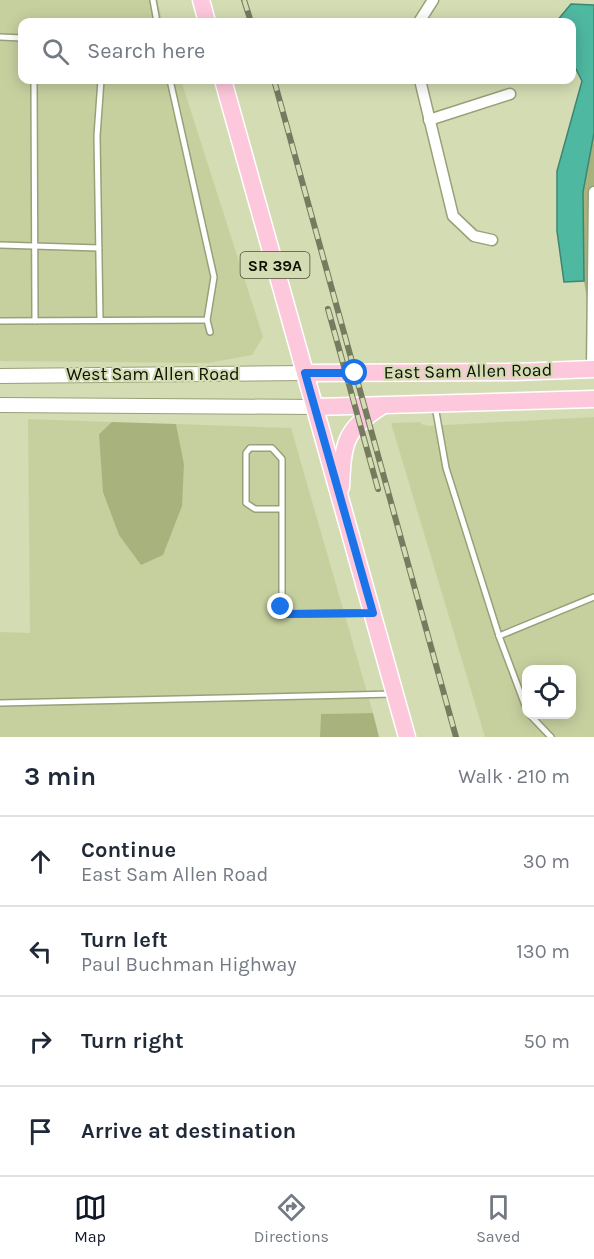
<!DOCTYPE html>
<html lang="en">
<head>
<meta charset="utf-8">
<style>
	body { margin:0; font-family:Karla,sans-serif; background:#f2f2f3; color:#1f2937 }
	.controls { position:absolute; right:18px; bottom:18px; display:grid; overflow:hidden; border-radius:12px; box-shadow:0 3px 15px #0003 }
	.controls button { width:54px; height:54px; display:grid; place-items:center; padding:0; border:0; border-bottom:2px solid #e0e1e3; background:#fff; color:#1f2937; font:30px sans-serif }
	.stop { position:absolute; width:18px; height:18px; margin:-14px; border:4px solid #1a73e8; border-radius:50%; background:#fff }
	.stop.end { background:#1a73e8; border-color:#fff; box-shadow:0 2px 6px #0008 }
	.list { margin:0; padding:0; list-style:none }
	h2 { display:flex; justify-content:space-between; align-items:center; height:78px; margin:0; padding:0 24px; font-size:26px }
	h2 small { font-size:20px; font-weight:400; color:#747a83 }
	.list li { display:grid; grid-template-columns:39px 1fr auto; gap:18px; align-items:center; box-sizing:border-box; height:90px; padding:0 24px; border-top:2px solid #e0e1e3 }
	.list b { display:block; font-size:22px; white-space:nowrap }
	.list p { margin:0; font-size:20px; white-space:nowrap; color:#747a83 }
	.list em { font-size:20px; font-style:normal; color:#747a83 }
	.icon { flex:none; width:33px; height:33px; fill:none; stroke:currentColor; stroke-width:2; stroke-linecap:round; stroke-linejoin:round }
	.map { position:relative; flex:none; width:594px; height:737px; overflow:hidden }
	.search { position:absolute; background:#fff; box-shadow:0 3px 15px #0003; left:18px; right:18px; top:18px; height:66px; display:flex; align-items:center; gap:15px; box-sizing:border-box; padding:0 21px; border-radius:12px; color:#747a83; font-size:22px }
	.sheet { height:438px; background:#fff }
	nav { display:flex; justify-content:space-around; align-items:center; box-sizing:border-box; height:84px; border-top:2px solid #e0e1e3; background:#fff; font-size:16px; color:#747a83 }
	nav a { display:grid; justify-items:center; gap:3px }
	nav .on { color:#111827 }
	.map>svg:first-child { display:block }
	.built { fill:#c6d09f; fill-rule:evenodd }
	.green { fill:#a8b27d }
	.water { fill:#4fb8a1; stroke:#3c8672; stroke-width:1.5 }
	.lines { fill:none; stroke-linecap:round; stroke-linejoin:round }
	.service-casing { stroke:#98a078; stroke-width:8 }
	.minor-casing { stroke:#98a078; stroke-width:13 }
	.tertiary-casing { stroke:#98a078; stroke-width:16 }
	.primary-casing { stroke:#fff; stroke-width:19 }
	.service { stroke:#fff; stroke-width:5 }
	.minor { stroke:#fff; stroke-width:10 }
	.tertiary { stroke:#fff; stroke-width:14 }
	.primary { stroke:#fec8dc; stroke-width:16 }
	.rail-casing { stroke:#757b5f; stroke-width:6 }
	.rail { stroke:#d3dcb2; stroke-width:4; stroke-dasharray:11; stroke-linecap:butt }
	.route { stroke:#1a73e8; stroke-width:8 }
	.labels { text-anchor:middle; stroke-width:4.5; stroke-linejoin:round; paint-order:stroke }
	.shield { fill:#d3dcb2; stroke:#494d38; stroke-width:1.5 }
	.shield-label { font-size:16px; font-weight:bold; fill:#0e1003 }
	.street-label { font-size:18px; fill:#0e1003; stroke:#d3dcb2 }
</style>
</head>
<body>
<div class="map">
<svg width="594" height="737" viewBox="0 0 594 737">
	<rect width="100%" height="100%" fill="#d3dcb2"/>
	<g class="built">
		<polygon points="0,0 157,0 163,22 22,22 22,80 181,80 263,337 252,355 208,363 0,361"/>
		<path d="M 594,417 L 594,737 L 485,737 L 391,423 L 421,422 L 421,424 L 429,426 ZM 526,670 L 572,670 L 572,714 L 526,714 Z"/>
		<polygon points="28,419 112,422 99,434 184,464 176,424 291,428 373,713 321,714 320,737 0,737 0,632 30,633"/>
	</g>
	<g class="green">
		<polygon points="594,133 594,339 584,281 583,192"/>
		<polygon points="112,422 176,424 184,464 182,506 163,555 141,565 119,535 103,492 99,434"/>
		<polygon points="373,713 379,737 320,737 321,714"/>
	</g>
	<polygon class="water" points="571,4 594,5 594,133 583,192 584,281 564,282 557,231 557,171 582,81 572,61 572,22 556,22"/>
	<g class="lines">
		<defs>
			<g id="service">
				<polyline points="153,0 157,22"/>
				<polyline points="0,37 22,38"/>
				<polyline points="34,80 35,321"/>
				<polyline points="0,245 99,248"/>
				<polyline points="100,320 97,136 101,80"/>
				<polyline points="207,320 210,332"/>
				<polyline points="0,321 207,320 214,277 170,80"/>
				<polyline points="435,406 446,468 499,636 526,708"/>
				<polyline points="282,509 255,509 246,503 246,453 250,448 272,448 282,459 282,611 287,614 371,613"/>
				<polyline points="499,636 594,597"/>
				<polyline points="0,703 394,694"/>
				<polyline points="529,714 551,737"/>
			</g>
			<g id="minor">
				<polyline points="419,22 433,0"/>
				<polyline points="420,80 453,216 474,236 492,240"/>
				<polyline points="429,120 510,94"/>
				<polyline points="592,369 594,192"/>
			</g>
			<g id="tertiary">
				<polyline points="0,376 305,373"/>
				<polyline points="0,405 315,407"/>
			</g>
			<g id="primary">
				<polyline points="201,0 207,22"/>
				<polyline points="223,80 407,737"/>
				<polyline points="305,373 514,372 594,369"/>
				<polyline points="315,407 594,399"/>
				<path d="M 341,487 C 343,443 344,430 382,406"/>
			</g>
		</defs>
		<use href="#service" class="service-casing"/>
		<use href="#minor" class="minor-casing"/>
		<use href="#tertiary" class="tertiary-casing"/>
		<use href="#primary" class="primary-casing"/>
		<use href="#service" class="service"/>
		<use href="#minor" class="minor"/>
		<use href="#tertiary" class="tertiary"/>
		<use href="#primary" class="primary"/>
		<defs>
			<g id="rail">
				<polyline points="244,0 251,22"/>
				<polyline points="274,80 456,737"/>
				<polyline points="328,309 378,489"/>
			</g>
		</defs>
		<use href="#rail" class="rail-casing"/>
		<use href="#rail" class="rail"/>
	</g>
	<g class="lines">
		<polyline class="route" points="281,607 287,614 373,613 305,373 355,373"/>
	</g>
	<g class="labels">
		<rect class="shield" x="240.5" y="252" width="69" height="26" rx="4.5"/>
		<g class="shield-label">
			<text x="275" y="271">SR 39A</text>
		</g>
		<g class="street-label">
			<text transform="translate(468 371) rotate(-1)" y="6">East Sam Allen Road</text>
			<text x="153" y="380">West Sam Allen Road</text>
		</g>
	</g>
</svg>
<div class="controls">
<button><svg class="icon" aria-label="locate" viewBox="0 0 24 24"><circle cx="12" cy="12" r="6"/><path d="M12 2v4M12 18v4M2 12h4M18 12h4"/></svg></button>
</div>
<div class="stop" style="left:355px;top:373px"></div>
<div class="stop end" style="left:281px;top:607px"></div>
<div class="search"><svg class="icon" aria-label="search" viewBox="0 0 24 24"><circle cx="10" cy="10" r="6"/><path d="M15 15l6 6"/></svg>Search here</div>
</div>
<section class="sheet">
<h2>3 min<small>Walk · 210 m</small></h2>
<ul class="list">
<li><svg class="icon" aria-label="ahead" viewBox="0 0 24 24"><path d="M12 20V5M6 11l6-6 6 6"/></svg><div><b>Continue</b><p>East Sam Allen Road</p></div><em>30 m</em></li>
<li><svg class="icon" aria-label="left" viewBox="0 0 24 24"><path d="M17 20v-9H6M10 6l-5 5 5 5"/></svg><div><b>Turn left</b><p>Paul Buchman Highway</p></div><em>130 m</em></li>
<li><svg class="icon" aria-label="right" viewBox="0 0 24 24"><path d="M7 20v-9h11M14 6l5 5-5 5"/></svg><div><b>Turn right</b></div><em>50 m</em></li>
<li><svg class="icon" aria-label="arrive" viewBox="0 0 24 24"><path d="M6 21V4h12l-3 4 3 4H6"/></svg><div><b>Arrive at destination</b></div></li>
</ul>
</section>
<nav>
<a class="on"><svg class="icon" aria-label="map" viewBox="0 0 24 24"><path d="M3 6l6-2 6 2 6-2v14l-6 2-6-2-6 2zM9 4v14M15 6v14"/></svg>Map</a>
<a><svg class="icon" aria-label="directions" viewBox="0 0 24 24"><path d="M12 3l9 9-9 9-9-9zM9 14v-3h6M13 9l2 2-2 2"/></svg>Directions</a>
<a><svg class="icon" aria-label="saved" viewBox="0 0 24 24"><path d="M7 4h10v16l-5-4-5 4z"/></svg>Saved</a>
</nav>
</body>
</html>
